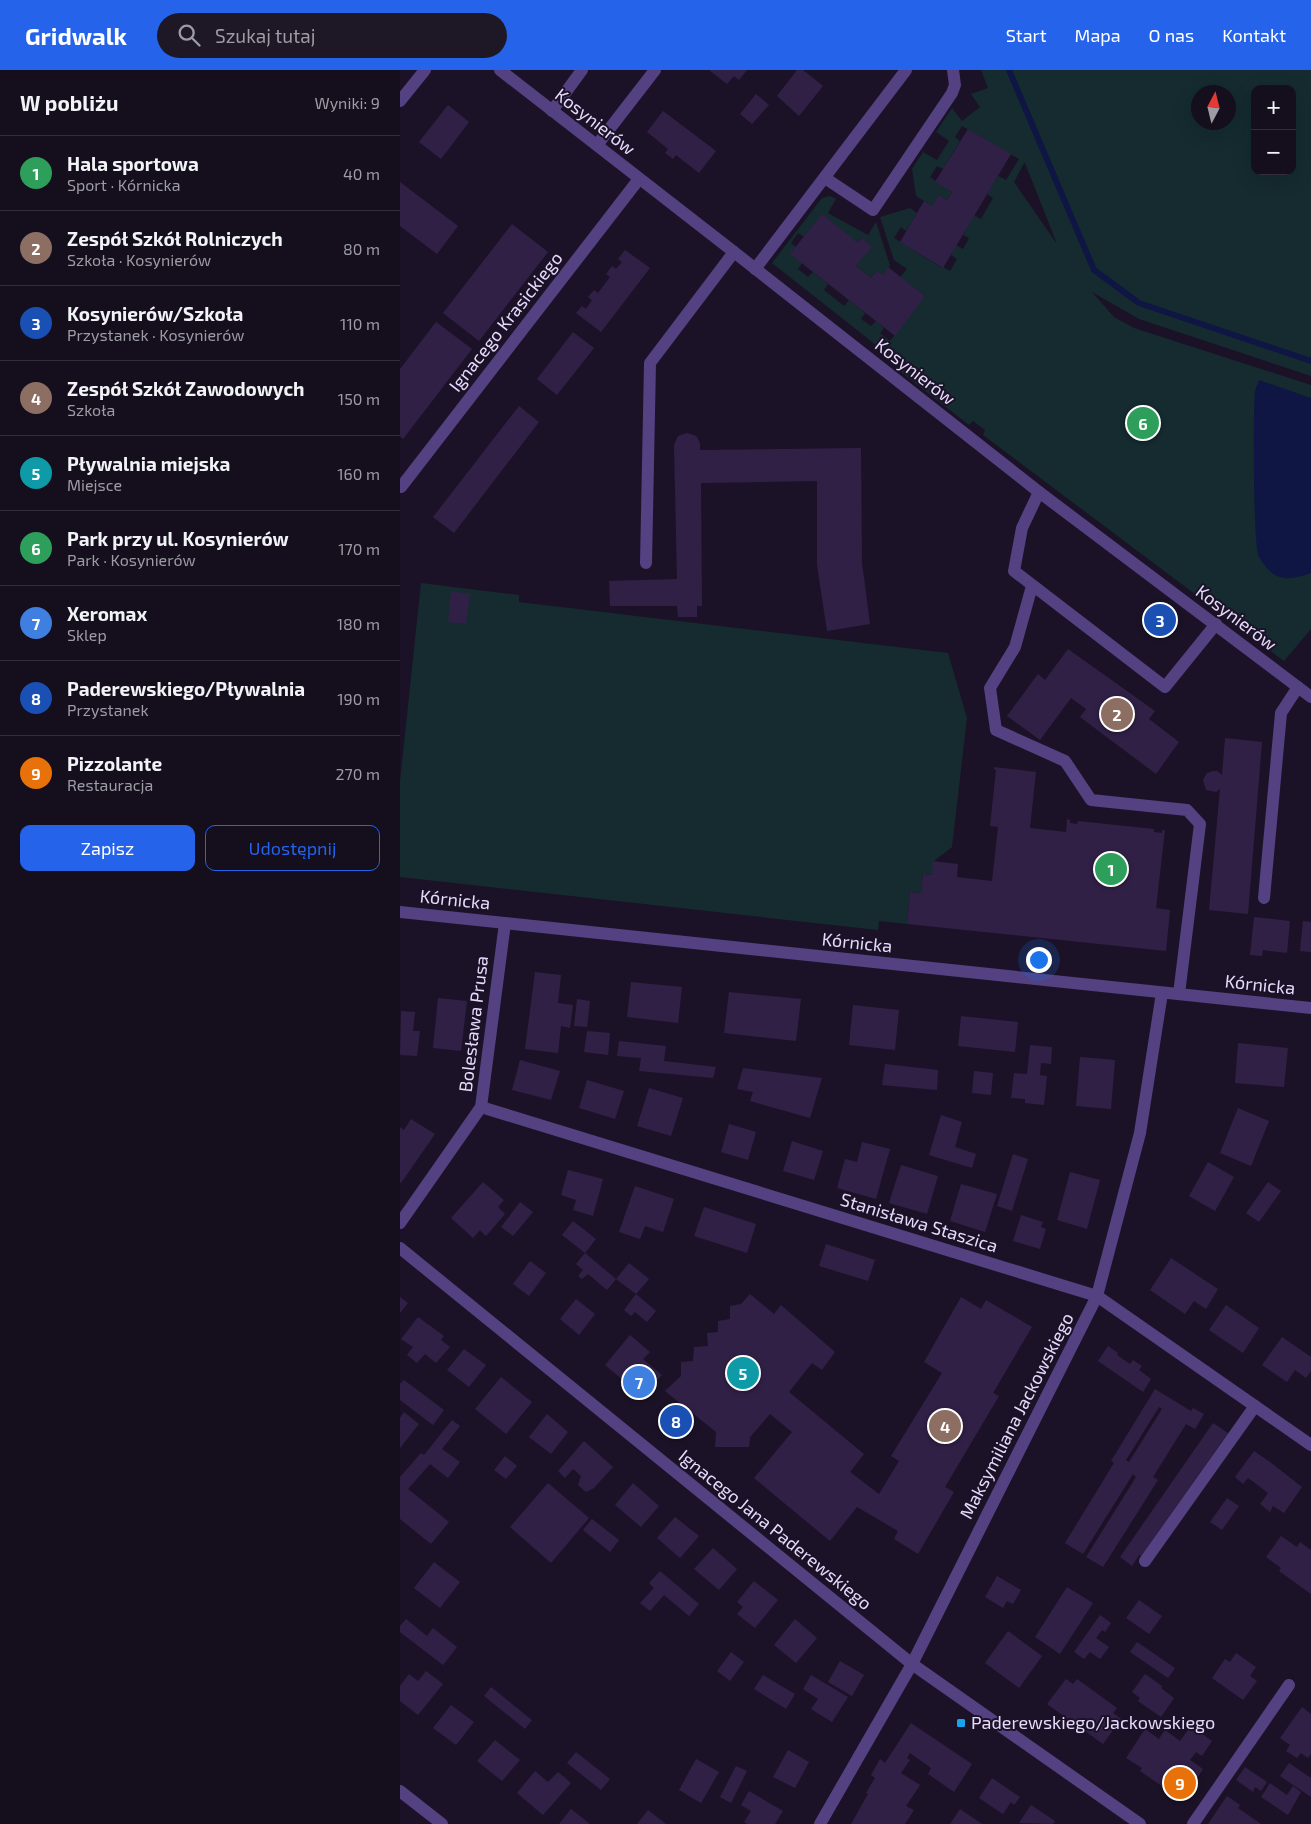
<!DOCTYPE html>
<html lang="pl">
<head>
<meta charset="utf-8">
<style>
	body { margin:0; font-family:"Exo 2",sans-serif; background:#1d1726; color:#f1f3f6 }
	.controls { position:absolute; right:15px; top:15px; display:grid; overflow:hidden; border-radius:10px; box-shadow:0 5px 20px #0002 }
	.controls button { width:45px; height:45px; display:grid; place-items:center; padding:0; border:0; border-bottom:1px solid #332e3b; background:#140e1d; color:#f1f3f6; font:25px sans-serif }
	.compass { position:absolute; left:791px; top:15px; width:45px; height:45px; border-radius:50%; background:#140e1d; box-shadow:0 5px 20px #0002; rotate:7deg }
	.you { position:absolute; left:638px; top:889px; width:18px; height:18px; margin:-12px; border:4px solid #fff; border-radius:50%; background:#1a73e8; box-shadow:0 0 0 8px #1a73e833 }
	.badge { display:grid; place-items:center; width:32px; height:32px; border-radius:50%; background:#2563eb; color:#fff; font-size:16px; font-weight:700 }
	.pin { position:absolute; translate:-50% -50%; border:2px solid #fff; box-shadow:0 1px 5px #0006 }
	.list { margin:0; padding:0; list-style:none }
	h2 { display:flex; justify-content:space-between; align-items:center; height:65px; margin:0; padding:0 20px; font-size:21px }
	h2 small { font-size:16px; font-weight:400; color:#9d9ca4 }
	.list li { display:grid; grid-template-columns:32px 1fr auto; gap:15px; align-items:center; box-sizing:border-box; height:75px; padding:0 20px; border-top:1px solid #332e3b }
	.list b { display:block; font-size:19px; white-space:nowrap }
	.list p { margin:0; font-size:16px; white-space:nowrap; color:#9d9ca4 }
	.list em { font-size:16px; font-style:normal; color:#9d9ca4 }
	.actions { display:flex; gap:10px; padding:15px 20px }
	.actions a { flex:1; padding:11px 0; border:1px solid #2563eb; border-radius:10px; text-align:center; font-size:18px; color:#2563eb }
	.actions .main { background:#2563eb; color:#fff }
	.icon { flex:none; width:28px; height:28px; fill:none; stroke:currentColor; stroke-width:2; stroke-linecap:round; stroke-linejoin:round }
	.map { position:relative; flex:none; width:911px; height:1754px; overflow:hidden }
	header { display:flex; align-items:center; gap:30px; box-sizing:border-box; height:70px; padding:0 25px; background:#2563eb; color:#fff }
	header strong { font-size:24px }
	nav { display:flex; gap:28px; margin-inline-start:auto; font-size:18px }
	.search { width:350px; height:45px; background:#1d1726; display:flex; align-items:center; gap:12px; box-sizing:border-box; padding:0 18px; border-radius:28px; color:#9d9ca4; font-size:19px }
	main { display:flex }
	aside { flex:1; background:#140e1d }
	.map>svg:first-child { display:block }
	.green { fill:#152b30; fill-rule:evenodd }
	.water { fill:#0f1643 }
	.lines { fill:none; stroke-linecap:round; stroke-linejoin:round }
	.stream { stroke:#0f1643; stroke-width:6 }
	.building { fill:#312046; fill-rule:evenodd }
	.minor { stroke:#534182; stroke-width:12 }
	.poi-dot { fill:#17a4ec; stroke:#1b1227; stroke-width:2 }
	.labels { text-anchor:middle; stroke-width:4; stroke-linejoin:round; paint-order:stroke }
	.street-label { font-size:18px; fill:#e7dbfc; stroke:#1b1227 }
	.poi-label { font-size:18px; fill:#e7dbfc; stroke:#1b1227; text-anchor:start }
</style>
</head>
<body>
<header>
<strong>Gridwalk</strong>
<div class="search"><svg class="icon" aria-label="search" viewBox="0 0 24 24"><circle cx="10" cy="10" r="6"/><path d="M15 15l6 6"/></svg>Szukaj tutaj</div>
<nav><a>Start</a><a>Mapa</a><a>O nas</a><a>Kontakt</a></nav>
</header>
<main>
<aside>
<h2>W pobliżu<small>Wyniki: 9</small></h2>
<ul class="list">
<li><span class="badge" style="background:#2e9e5b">1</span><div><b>Hala sportowa</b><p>Sport · Kórnicka</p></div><em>40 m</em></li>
<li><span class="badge" style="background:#8d6e63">2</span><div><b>Zespół Szkół Rolniczych</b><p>Szkoła · Kosynierów</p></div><em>80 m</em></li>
<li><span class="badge" style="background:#1a4fb4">3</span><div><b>Kosynierów/Szkoła</b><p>Przystanek · Kosynierów</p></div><em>110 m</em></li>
<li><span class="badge" style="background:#8d6e63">4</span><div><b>Zespół Szkół Zawodowych</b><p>Szkoła</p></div><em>150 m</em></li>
<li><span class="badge" style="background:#0f9aa8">5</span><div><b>Pływalnia miejska</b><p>Miejsce</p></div><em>160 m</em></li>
<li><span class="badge" style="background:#2e9e5b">6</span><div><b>Park przy ul. Kosynierów</b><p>Park · Kosynierów</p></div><em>170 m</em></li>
<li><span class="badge" style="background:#3f7fe0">7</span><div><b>Xeromax</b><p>Sklep</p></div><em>180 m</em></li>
<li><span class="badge" style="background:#1a4fb4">8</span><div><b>Paderewskiego/Pływalnia</b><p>Przystanek</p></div><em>190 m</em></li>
<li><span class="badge" style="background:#e8710a">9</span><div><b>Pizzolante</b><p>Restauracja</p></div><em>270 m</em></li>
</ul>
<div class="actions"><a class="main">Zapisz</a><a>Udostępnij</a></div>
</aside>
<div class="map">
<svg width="911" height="1754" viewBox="0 0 911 1754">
	<rect width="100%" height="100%" fill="#1b1227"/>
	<g class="green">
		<path d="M 581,0 L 911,0 L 911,306 L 739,249 L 692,222 L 714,247 L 734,258 L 911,315 L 911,559 L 884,591 L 583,365 L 585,360 L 573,351 L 569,355 L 497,299 L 500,294 L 372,193 L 422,128 L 430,126 L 436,129 L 428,143 L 468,165 L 476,152 L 490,195 L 483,205 L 477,201 L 471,208 L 456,196 L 471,175 L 462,168 L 458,173 L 422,145 L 404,167 L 398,163 L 391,173 L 396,177 L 402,193 L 398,199 L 408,207 L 413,202 L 428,214 L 424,220 L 444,236 L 449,230 L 465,243 L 461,249 L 471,256 L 476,251 L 484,258 L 480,263 L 490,271 L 525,226 L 500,207 L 507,199 L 494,190 L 480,147 L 510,138 L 517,143 L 506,161 L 501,157 L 494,168 L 542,198 L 543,197 L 550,201 L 557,189 L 551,185 L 556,175 L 563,179 L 569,168 L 563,165 L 574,145 L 581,149 L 593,128 L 587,124 L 598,106 L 606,110 L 619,89 L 562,56 L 555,67 L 560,71 L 543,99 L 537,96 L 530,107 L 552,122 L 547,130 L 539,125 L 532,136 L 516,126 L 512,99 L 523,82 L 537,90 L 549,71 L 536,62 L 552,38 L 562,51 L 580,37 L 571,24 L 588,18 ZM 855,19 L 892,19 L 892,101 L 855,101 ZM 798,22 L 828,22 L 828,52 L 798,52 ZM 624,93 L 625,93 L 657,174 L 614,112 Z"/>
		<polygon points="21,513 119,525 119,532 548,583 567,648 552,777 534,791 532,805 523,804 521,823 510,822 507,854 479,851 478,860 0,807 0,711"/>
	</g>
	<path class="water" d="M 859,310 L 911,328 L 911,503 C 887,512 873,511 859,487 C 853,476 853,340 855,321 C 856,317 858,314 859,310 Z"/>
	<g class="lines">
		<polyline class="stream" points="609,0 694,200 739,233 911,291"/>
	</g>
	<g class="building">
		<polygon points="309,0 347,0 339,10 334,6 327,14"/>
		<polygon points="397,0 403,0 423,16 399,46 377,26"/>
		<polygon points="356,24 369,35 352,54 340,44"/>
		<polygon points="48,35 69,52 41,89 19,72"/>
		<polygon points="263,41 316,81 299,103 276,85 273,89 265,83 268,79 247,62"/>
		<polygon points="568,59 611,84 543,198 500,172 524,131 532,136 539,125 547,130 552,122 535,112"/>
		<polygon points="0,112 58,156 37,184 0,156"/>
		<polygon points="422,144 458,173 462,168 472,176 456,196 471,208 477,201 483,205 488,197 525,226 495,266 390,184"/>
		<polygon points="112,154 148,182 79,271 43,243"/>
		<polygon points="225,180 250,198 201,262 176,243 182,236 186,239 192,230 188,227 194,220 198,223 210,207 206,204 212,196 216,199 222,192 218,189"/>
		<polygon points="36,252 72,279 3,369 0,366 0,299"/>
		<polygon points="173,262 194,278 157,325 137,309"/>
		<polygon points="119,336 139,352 54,463 33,447"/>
		<polygon points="287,363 294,365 297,367 300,373 300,380 461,378 462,493 470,554 427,561 417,495 417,411 301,413 302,536 297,536 297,547 278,547 277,536 210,536 209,511 277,509 274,375 278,366"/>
		<polygon points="51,521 70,524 66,554 48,552"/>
		<polygon points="668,579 755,641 749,649 779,672 756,704 680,647 686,639 671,628 640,670 607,646 638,604 645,610"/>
		<polygon points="825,668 862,672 848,844 809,840 820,719 816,722 806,720 803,710 807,703 813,701 817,701 822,705"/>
		<polygon points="594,697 636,702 630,758 666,762 667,749 670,750 670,753 677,754 678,751 754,759 754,762 762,763 762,760 765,760 756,838 770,840 766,881 507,854 510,822 521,823 523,804 532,805 533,791 558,794 557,807 592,811 598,757 590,756 596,700 594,699"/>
		<polygon points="854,847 890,851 887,883 863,880 862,886 850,885"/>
		<polygon points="903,851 911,852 911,882 900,881"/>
		<polygon points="135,902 161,905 158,933 173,935 170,958 161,956 158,983 125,979"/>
		<polygon points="231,912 282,917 278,953 227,947"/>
		<polygon points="329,922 401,929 396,971 324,963"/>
		<polygon points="38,928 67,931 61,981 33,978"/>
		<polygon points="177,929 190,931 187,957 174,956"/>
		<polygon points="453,935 499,940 495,980 449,975"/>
		<polygon points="1,941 15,942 13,961 20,961 17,986 0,985"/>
		<polygon points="561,946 618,952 615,982 558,976"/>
		<polygon points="187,961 210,963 208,985 184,982"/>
		<polygon points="219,971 266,976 264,991 316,997 313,1008 239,1001 241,988 217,986"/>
		<polygon points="838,973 888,978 884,1017 835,1013"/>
		<polygon points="630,975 652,977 651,994 641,993 640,1005 647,1006 644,1035 625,1033 625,1029 611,1028 614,1003 627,1004"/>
		<polygon points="680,987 715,990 711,1039 676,1036"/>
		<polygon points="120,990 160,1001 151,1030 112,1020"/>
		<polygon points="485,994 538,1000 537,1020 482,1015"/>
		<polygon points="343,998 422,1008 410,1048 350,1031 353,1022 337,1019"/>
		<polygon points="574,1001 593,1003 591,1025 572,1023"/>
		<polygon points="187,1010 224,1021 215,1049 179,1038"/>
		<polygon points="249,1018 283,1028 271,1066 237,1056"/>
		<polygon points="838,1038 869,1051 851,1096 820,1083"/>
		<polygon points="541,1045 562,1052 555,1077 576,1084 572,1098 529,1085"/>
		<polygon points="11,1049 35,1064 1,1113 0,1112 0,1057 4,1060"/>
		<polygon points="329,1054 356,1062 348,1090 321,1082"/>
		<polygon points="392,1071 423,1081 414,1110 383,1101"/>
		<polygon points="462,1072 490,1079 476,1129 437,1118 445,1089 457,1092"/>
		<polygon points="613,1084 628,1089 612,1141 597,1136"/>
		<polygon points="808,1092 834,1107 815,1141 789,1126"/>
		<polygon points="501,1095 538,1106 527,1144 489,1133"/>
		<polygon points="168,1100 203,1109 193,1146 173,1140 176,1130 161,1125"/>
		<polygon points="670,1102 700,1110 687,1159 657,1150"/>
		<polygon points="83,1112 104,1130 98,1137 105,1144 86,1166 80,1160 73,1168 51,1148"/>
		<polygon points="868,1112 881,1121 859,1152 846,1143"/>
		<polygon points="561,1114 597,1124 585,1162 550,1151"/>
		<polygon points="235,1116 274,1129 263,1162 245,1156 240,1169 219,1162"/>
		<polygon points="120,1132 133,1142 113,1166 101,1157"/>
		<polygon points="304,1137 356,1154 347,1183 294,1166"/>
		<polygon points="621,1145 643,1152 641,1157 646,1159 640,1179 613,1171"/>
		<polygon points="173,1151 196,1169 185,1183 216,1209 207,1220 188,1204 182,1209 178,1206 183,1200 176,1194 185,1183 162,1165"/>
		<polygon points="426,1174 475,1190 468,1211 419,1196"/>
		<polygon points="771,1188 818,1219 806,1239 794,1231 785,1244 750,1220"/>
		<polygon points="130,1191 146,1203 129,1226 113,1214"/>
		<polygon points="229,1193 249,1209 236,1224 216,1209"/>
		<polygon points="236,1224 256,1241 247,1252 235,1242 231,1246 224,1240"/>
		<polygon points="350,1224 374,1244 381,1235 435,1282 422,1300 412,1293 389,1322 464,1384 450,1402 479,1424 499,1391 491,1386 542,1303 524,1292 561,1227 581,1239 586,1230 632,1257 593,1323 599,1326 545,1417 554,1422 518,1484 494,1469 498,1461 457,1437 430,1471 354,1408 392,1362 370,1344 350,1367 349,1377 315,1377 316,1362 265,1321 281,1306 281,1292 293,1291 294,1277 308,1276 307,1263 318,1262 318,1251 330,1249 330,1236 341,1234"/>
		<polygon points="0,1227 8,1233 0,1243"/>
		<polygon points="176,1229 195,1244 179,1265 160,1249"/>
		<polygon points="826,1235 859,1258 843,1283 809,1260"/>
		<polygon points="18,1247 44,1266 41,1270 50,1277 36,1293 25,1284 17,1293 7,1285 13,1277 1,1269"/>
		<polygon points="230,1265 250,1282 243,1289 262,1305 243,1327 205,1295"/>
		<polygon points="882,1267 911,1287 911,1301 906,1308 895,1300 887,1312 862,1295"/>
		<polygon points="708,1276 718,1283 717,1285 730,1294 733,1290 742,1296 739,1300 751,1309 743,1322 698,1291"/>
		<polygon points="64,1279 86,1295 69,1317 47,1300"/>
		<polygon points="101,1307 132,1332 106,1364 75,1339"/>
		<polygon points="4,1310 44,1340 33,1355 0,1330 0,1314"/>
		<path d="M 755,1319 L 791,1341 L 793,1338 L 804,1344 L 795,1359 L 786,1354 L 753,1407 L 758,1410 L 703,1497 L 686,1487 L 736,1407 L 733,1404 L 683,1484 L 665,1473 L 714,1393 L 711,1391 ZM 759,1337 L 762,1339 L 729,1392 L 726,1390 Z"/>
		<polygon points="4,1342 19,1354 0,1378 0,1348"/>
		<polygon points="147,1344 168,1362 151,1384 129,1367"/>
		<polygon points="52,1350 60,1356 42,1379 60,1392 48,1408 30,1394 8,1419 49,1452 31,1474 0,1449 0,1407 21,1383 24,1385"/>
		<polygon points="813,1353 828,1363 741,1486 739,1485 732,1496 720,1487"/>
		<polygon points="184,1371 213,1397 194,1418 186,1422 178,1415 181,1406 173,1399 165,1408 158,1401"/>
		<polygon points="854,1381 870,1392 902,1417 884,1443 873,1436 870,1442 860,1434 868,1423 855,1413 848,1408 843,1414 835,1407"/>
		<polygon points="105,1386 117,1396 106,1409 94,1400"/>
		<polygon points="148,1413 189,1448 151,1493 110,1457"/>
		<polygon points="233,1413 259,1436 241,1457 215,1435"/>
		<polygon points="827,1428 839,1436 822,1460 810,1452"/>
		<polygon points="275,1447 299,1466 280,1488 257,1468"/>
		<polygon points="192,1449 219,1470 210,1482 183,1460"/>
		<polygon points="881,1466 897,1477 900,1472 911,1480 911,1524 879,1501 881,1498 866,1487"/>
		<polygon points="313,1478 337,1499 319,1520 294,1499"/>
		<polygon points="34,1492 60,1512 40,1538 14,1518"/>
		<polygon points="260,1501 299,1534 289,1546 264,1525 250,1541 240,1533 254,1518 249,1513"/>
		<polygon points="597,1506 621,1520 613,1534 607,1531 603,1538 585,1527"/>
		<polygon points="354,1511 378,1530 355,1558 337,1544 343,1537 337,1532"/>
		<polygon points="667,1517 693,1533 660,1584 635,1567"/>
		<polygon points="739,1530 762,1546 749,1564 726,1548"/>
		<polygon points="700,1545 711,1553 705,1562 702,1560 696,1568 709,1577 700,1589 690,1582 684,1589 674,1582"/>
		<polygon points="6,1549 27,1566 33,1558 57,1577 43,1595 0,1562 0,1556"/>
		<polygon points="395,1549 417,1568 396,1593 374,1575"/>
		<polygon points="608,1561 642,1586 619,1618 585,1593"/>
		<polygon points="737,1572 775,1598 768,1608 730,1582"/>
		<polygon points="331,1582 344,1592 330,1611 317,1601"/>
		<polygon points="836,1583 856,1597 850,1606 857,1611 843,1630 812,1608 825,1589 830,1592"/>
		<polygon points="440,1591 464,1605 452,1626 428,1612"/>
		<polygon points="26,1601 43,1614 18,1645 0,1631 0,1616 9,1604 18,1611"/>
		<polygon points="745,1604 762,1616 761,1618 774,1628 761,1647 738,1631 740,1628 732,1622"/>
		<polygon points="363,1605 395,1624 386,1639 354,1619"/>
		<polygon points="411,1605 448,1627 432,1652 411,1639 418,1629 403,1619"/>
		<polygon points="666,1609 673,1614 677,1609 717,1638 713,1643 721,1649 703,1674 647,1634"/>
		<polygon points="91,1617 132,1650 125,1659 84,1626"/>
		<polygon points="51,1635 74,1652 56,1675 33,1658"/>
		<polygon points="902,1637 911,1644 911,1684 908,1688 901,1683 897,1688 886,1681 890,1675 880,1668"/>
		<polygon points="511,1653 572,1694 554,1722 528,1704 531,1698 510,1683 507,1688 510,1690 501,1703 520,1715 506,1736 514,1740 505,1754 451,1754 468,1724 466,1723 475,1708 471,1705 480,1689 485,1693"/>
		<polygon points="791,1656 812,1671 802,1686 796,1682 790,1690 803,1699 784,1728 768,1717 766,1719 740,1701 742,1698 726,1688 745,1659 759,1669 765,1660 780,1671"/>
		<polygon points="95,1670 120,1690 102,1711 77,1691"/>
		<polygon points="388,1680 409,1692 395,1718 373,1707"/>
		<polygon points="176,1682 210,1709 201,1720 167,1693"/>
		<polygon points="296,1689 319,1702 301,1733 279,1720"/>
		<polygon points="889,1693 911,1708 911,1727 880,1706"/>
		<polygon points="336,1696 347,1701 331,1733 320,1727"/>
		<polygon points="845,1697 867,1712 861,1721 855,1717 853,1722 836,1710"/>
		<polygon points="135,1701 148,1712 158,1702 171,1713 143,1745 117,1723"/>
		<polygon points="592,1708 620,1727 614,1735 611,1732 603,1744 579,1728"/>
		<polygon points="870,1713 887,1725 893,1716 901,1722 888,1745 861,1727"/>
		<polygon points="349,1721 383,1741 375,1754 347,1754 344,1752 351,1741 341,1735"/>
		<polygon points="827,1726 840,1735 838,1738 861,1754 808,1754"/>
		<polygon points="631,1735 655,1751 653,1754 619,1753"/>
		<polygon points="171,1739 190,1754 159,1754"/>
		<polygon points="560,1739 582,1754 550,1754"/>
		<polygon points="248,1740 266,1754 237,1754"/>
	</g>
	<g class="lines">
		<g class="minor">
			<polyline points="100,0 334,182 639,422 911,627"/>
			<polyline points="0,31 25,0"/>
			<polyline points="152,41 182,0"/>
			<polyline points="197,75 255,0"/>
			<polyline points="425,108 473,140 552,23 555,15 553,0"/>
			<polyline points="355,199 506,0"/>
			<polyline points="1,417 239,109"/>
			<polyline points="639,422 622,458 614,501 765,617 816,554"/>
			<polyline points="246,493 250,293 334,182"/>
			<polyline points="632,516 615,577 590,618 596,660 665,691 691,730 787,740 800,754 779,924"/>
			<polyline points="864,828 881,643 898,617"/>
			<polyline points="0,842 911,938"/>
			<polyline points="81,1037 697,1226 911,1375"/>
			<polyline points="0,1153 81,1037 105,853"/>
			<polyline points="0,1178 512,1594 740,1754"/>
			<polyline points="745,1491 855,1336"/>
			<polyline points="0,1721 42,1754"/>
			<polyline points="420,1754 512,1594 697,1226 740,1063 762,923"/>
			<polyline points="793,1754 889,1615"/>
		</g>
	</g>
	<rect class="poi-dot" x="556" y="1648" width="10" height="10" rx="2.5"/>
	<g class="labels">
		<g class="street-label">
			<text transform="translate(195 52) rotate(38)" y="6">Kosynierów</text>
			<text transform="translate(106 252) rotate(-52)" y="6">Ignacego Krasickiego</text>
			<text transform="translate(515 302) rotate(38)" y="6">Kosynierów</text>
			<text transform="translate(836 548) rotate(37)" y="6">Kosynierów</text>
			<text transform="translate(55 830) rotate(6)" y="6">Kórnicka</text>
			<text transform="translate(457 873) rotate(6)" y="6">Kórnicka</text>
			<text transform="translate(860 915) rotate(6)" y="6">Kórnicka</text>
			<text transform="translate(74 954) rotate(-83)" y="6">Bolesława Prusa</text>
			<text transform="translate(519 1153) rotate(17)" y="6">Stanisława Staszica</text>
			<text transform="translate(617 1346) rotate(-63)" y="6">Maksymiliana Jackowskiego</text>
			<text transform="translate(375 1460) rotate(39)" y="6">Ignacego Jana Paderewskiego</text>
		</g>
		<g class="poi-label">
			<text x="571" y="1659">Paderewskiego/Jackowskiego</text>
		</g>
	</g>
</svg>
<div class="controls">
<button>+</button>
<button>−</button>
</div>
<svg class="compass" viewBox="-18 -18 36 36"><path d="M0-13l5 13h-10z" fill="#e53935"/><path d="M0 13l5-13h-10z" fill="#9d9ca4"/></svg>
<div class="you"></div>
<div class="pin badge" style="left:711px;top:799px;background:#2e9e5b">1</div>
<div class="pin badge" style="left:717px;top:644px;background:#8d6e63">2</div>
<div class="pin badge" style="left:760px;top:550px;background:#1a4fb4">3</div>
<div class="pin badge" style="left:545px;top:1356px;background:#8d6e63">4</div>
<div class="pin badge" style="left:343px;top:1303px;background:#0f9aa8">5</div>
<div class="pin badge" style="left:743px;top:353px;background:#2e9e5b">6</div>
<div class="pin badge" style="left:239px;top:1312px;background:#3f7fe0">7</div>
<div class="pin badge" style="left:276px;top:1351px;background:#1a4fb4">8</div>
<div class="pin badge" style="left:780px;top:1713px;background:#e8710a">9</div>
</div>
</main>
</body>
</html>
